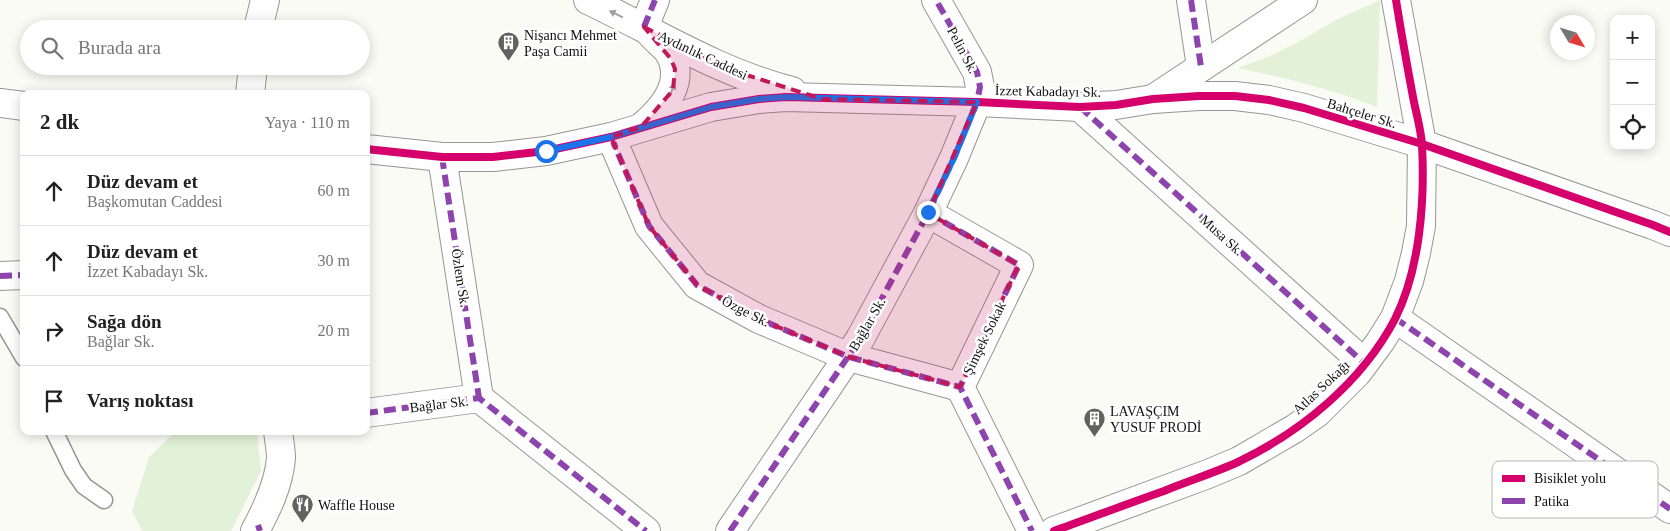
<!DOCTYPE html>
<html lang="tr">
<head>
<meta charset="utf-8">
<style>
	body { margin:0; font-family:"Times New Roman",serif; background:#f6f6f6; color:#222 }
	.controls { position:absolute; right:15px; top:15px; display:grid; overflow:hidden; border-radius:10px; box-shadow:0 2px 12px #0003 }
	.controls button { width:45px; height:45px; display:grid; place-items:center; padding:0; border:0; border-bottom:1px solid #e0e0e0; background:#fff; color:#222; font:25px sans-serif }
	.compass { position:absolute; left:1550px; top:15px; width:45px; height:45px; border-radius:50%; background:#fff; box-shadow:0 2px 12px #0003; rotate:128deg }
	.stop { position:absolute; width:15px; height:15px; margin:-11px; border:4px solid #1a73e8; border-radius:50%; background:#fff }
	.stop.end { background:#1a73e8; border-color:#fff; box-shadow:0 1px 5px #0008 }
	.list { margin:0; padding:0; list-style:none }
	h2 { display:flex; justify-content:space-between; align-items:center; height:65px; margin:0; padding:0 20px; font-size:21px }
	h2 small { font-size:16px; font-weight:400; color:#767676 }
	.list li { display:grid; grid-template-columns:32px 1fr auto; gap:15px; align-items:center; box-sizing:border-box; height:70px; padding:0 20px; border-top:1px solid #e0e0e0 }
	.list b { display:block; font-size:19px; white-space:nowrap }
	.list p { margin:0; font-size:16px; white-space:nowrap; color:#767676 }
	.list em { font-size:16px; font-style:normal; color:#767676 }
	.icon { flex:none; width:28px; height:28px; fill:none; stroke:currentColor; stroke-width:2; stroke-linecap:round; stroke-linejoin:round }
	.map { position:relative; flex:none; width:1670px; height:531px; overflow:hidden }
	.search { position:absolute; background:#fff; box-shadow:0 2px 12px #0003; left:20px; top:20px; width:350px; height:55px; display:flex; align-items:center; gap:12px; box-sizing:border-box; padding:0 18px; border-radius:28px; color:#767676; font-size:19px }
	.panel { position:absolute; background:#fff; box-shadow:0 2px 12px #0003; left:20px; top:90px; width:350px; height:345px; border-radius:10px }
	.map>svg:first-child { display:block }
	.green { fill:#e2f1d7 }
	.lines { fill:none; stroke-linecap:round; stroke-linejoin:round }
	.service-casing { stroke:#969694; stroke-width:19 }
	.minor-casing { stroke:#969694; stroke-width:30 }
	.tertiary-casing { stroke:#969694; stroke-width:30 }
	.service { stroke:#fefefe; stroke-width:16 }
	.minor { stroke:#fefefe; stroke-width:28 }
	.tertiary { stroke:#fefefe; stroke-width:28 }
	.quiet { stroke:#8e44ad; stroke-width:6; stroke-dasharray:12 6; stroke-linecap:butt }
	.cycleway-casing { stroke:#fff; stroke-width:11 }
	.cycleway { stroke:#d6006c; stroke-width:8 }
	.oneway { fill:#9f9f9f }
	.route { stroke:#1a73e8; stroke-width:6 }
	.marked { fill:#c2185b; fill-opacity:0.2; stroke:#c2185b; stroke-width:4; stroke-dasharray:10 6; stroke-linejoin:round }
	.labels { text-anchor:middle; stroke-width:5; stroke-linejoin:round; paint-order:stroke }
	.poi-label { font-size:14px; fill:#101010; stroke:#fff; text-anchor:start }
	.street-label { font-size:14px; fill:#101010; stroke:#fff }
	.key { fill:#fff; stroke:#b7b7b7; stroke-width:1 }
	.key-label { font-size:14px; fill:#101010 }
</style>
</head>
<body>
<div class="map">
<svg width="1670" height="531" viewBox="0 0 1670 531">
	<rect width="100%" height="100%" fill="#fbfbf6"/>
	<g class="green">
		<path d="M 1380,0 L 1377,107 C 1332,89 1286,78 1238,68 L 1270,56 L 1300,41 L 1336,20 Z"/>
		<polygon points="176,431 257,431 261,471 231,531 142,531 132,511 149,457"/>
	</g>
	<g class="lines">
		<defs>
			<g id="service">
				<polyline points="0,317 24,358"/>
				<polyline points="54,431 73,470 84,486 104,500"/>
			</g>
			<g id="minor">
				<polyline points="1191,0 1201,67"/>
				<polyline points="1396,0 1422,144"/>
				<polyline points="644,27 655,0"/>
				<polyline points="1153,99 1303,0"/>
				<polyline points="1080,107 1364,363"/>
				<polyline points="611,137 649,226 697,285 759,319 849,357 960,387"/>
				<polyline points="442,157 479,398"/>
				<polyline points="928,213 1019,265 960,387 1032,531"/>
				<polyline points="0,276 24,275"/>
				<polyline points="1395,318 1670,509"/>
				<polyline points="366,413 479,398 646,531"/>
				<polyline points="730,531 860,339 928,213 954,158 977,102 980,87 977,72 936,0"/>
			</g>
			<g id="tertiary">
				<path d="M 588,0 C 655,32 720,73 792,91"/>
				<polyline points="258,29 265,0"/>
				<polyline points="250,94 253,66"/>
				<polyline points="0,103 24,106"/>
				<path d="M 643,126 C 664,108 688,80 668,51 C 663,45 656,40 651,34"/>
				<polyline points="366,149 442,157 493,157 546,151 611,137 711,107 759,99 786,97 977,102 1080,107 1116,105 1153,99 1199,96 1235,96 1269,100 1304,108 1422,144 1653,225 1670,232"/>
				<path d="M 255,531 C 267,509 279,484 281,458 C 281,450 279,440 278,431"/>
				<polyline points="1054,531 1208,474 1239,461 1294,429 1317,413 1357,373 1380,342 1395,318 1409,281 1416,253 1421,226 1422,144"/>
			</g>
		</defs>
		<use href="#service" class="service-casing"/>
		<use href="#minor" class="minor-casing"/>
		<use href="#tertiary" class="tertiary-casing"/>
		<use href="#service" class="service"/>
		<use href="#minor" class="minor"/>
		<use href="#tertiary" class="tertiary"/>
		<g class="quiet">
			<polyline points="1191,0 1201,67"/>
			<polyline points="644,27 655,0"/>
			<polyline points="1080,107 1364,363"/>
			<polyline points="611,137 649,226 697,285 759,319 849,357 960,387"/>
			<polyline points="442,157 479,398"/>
			<polyline points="928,213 1019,265 960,387 1032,531"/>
			<polyline points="0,276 24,275"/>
			<polyline points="1395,318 1670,509"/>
			<polyline points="366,413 479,398 646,531"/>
			<polyline points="258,525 260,531"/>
			<polyline points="730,531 860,339 928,213 954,158 977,102 980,87 977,72 936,0"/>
		</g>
		<defs>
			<g id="cycleway">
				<polyline points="366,149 442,157 493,157 546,151 611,137 711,107 759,99 786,97 977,102 1080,107 1116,105 1153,99 1199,96 1235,96 1269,100 1304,108 1422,144 1653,225 1670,232"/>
				<path d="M 1054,531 C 1090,518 1127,504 1164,491 C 1188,481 1214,473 1238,462 C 1301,432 1362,382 1395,319 C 1420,269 1425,201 1422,145 C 1421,129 1416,113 1413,97 C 1407,65 1401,32 1396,0"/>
			</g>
		</defs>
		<use href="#cycleway" class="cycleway-casing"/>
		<use href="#cycleway" class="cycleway"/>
	</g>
	<defs><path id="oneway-solid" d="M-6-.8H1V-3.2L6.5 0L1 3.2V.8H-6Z" transform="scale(1.25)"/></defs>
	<g class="oneway">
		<use href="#oneway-solid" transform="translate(616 14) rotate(-154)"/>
		<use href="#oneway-solid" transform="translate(672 90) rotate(-69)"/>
	</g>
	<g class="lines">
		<polyline class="route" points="546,151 611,137 711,107 759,99 786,97 977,102 954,158 928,212"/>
	</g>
	<path class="marked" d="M 644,27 L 728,69 L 822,99 L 977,102 L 928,213 L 1019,265 L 960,387 L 849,357 L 759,319 L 697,285 L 649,226 L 611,137 L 641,127 L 673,90 L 675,69 L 671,59 Z"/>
	<defs>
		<symbol id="building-pin" viewBox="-11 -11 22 30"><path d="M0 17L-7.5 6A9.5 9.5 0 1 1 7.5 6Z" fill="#626260" stroke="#fff"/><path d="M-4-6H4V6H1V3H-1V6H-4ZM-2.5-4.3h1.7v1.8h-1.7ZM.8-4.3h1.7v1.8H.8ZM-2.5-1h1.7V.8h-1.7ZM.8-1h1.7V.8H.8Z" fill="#fff"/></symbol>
		<symbol id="restaurant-pin" viewBox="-11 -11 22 30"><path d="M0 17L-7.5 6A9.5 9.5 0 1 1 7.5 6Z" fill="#626260" stroke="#fff"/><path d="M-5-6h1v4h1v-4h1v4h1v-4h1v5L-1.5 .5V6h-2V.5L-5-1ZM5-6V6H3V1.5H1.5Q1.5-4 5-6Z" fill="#fff"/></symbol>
	</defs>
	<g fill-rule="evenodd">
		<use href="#building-pin" x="496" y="30" width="25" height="34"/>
		<use href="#building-pin" x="1082" y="406" width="25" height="34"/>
		<use href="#restaurant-pin" x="290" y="492" width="25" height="34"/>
	</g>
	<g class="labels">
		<g class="poi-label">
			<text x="524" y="40">Nişancı Mehmet<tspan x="524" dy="16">Paşa Camii</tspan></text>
			<text x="1110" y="416">LAVAŞÇIM<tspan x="1110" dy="16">YUSUF PRODİ</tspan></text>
			<text x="318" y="510">Waffle House</text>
		</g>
		<g class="street-label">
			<text transform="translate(963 50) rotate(62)" y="5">Pelin Sk.</text>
			<text transform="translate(703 55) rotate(25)" y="5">Aydınlık Caddesi</text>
			<text transform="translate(1048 91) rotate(1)" y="5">İzzet Kabadayı Sk.</text>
			<text transform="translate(1362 113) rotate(17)" y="5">Bahçeler Sk.</text>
			<text transform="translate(1222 235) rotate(42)" y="5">Musa Sk.</text>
			<text transform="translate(461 278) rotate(81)" y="5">Özlem Sk.</text>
			<text transform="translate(746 311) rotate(27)" y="5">Özge Sk.</text>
			<text transform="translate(867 324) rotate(-60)" y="5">Bağlar Sk.</text>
			<text transform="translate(984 338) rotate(-64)" y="5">Şimşek Sokak</text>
			<text transform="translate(1321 387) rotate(-43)" y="5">Atlas Sokağı</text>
			<text transform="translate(439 404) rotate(-7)" y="5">Bağlar Sk.</text>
		</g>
	</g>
	<rect x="1492" y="461" width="166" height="57" rx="8" class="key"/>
	<rect x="1502" y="475" width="23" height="7" fill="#d6006c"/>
	<rect x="1502" y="498" width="23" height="6" fill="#8e44ad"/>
	<g class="key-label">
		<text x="1534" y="483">Bisiklet yolu</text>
		<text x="1534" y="506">Patika</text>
	</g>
</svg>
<div class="controls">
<button>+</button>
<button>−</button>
<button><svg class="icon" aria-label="locate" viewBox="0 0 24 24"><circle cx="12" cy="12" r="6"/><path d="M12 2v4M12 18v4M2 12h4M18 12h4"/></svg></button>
</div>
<svg class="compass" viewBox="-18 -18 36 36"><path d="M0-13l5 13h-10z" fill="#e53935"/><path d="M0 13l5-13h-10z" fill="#767676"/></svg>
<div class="stop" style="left:546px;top:151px"></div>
<div class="stop end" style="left:928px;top:212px"></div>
<div class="search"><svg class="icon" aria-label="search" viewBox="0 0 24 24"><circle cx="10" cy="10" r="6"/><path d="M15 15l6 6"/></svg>Burada ara</div>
<section class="panel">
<h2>2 dk<small>Yaya · 110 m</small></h2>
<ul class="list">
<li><svg class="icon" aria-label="ahead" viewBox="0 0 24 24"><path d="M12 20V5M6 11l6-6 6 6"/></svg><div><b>Düz devam et</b><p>Başkomutan Caddesi</p></div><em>60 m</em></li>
<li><svg class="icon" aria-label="ahead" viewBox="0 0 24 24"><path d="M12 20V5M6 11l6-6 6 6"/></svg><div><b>Düz devam et</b><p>İzzet Kabadayı Sk.</p></div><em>30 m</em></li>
<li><svg class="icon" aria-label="right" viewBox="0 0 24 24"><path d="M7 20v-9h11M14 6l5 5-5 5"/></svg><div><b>Sağa dön</b><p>Bağlar Sk.</p></div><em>20 m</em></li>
<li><svg class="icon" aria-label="arrive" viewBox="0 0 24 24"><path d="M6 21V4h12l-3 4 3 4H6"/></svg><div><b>Varış noktası</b></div></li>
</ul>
</section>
</div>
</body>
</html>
